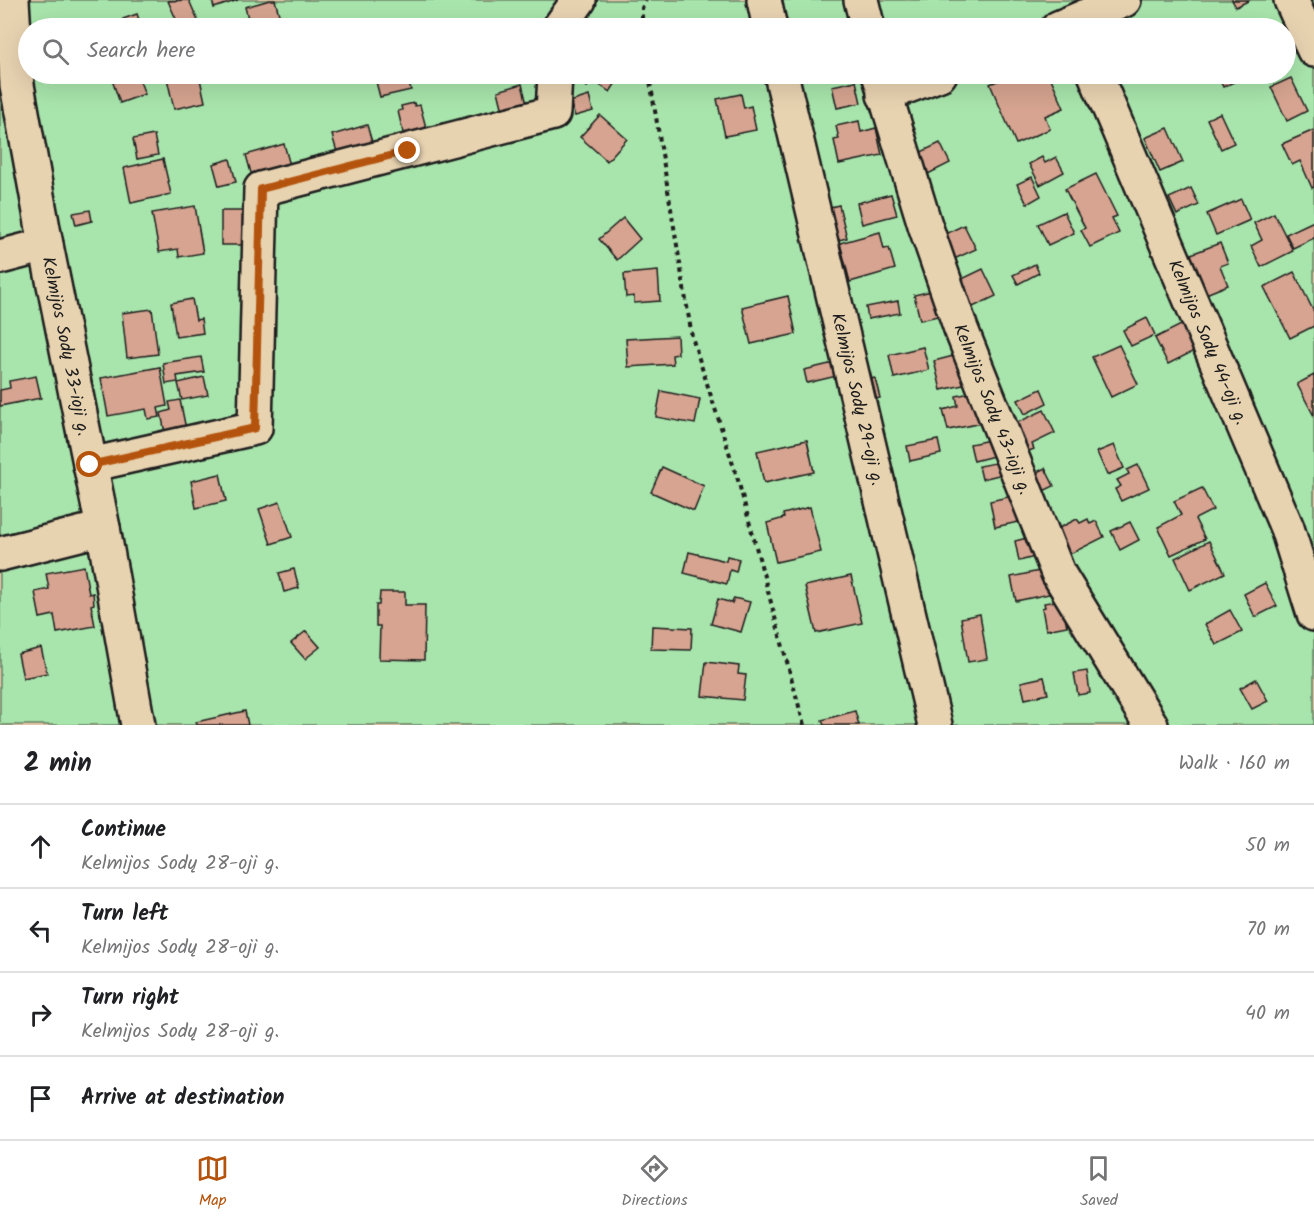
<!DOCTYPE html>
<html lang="en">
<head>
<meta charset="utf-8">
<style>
	body { margin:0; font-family:Kalam,sans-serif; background:#f6f6f6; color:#202124 }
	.stop { position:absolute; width:18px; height:18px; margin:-14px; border:4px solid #b45309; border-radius:50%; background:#fff }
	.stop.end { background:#b45309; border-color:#fff; box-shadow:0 2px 6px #0008 }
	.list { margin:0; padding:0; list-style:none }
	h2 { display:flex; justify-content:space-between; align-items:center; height:78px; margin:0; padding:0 24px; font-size:26px }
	h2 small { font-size:20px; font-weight:400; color:#757577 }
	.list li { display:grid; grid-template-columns:39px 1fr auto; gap:18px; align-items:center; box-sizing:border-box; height:84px; padding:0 24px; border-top:2px solid #e0e0e0 }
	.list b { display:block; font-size:22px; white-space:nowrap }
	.list p { margin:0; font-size:20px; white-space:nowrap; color:#757577 }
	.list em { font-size:20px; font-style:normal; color:#757577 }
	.icon { flex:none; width:33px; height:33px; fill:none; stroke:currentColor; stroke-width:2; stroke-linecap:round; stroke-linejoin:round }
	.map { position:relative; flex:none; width:1314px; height:725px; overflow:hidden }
	.search { position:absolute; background:#fff; box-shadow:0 6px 24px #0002; left:18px; right:18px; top:18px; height:66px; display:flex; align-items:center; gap:15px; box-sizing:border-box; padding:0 21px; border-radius:33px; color:#757577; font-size:22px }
	.sheet { height:414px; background:#fff }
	nav { display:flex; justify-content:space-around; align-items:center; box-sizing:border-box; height:84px; border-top:2px solid #e0e0e0; background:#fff; font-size:16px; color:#757577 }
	nav a { display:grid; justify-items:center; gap:3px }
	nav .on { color:#b45309 }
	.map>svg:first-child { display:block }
	.green { fill:#a8e5ac; stroke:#628064; stroke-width:1.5; fill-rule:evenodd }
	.building { fill:#d6a490; stroke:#1c1c1c; stroke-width:1.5 }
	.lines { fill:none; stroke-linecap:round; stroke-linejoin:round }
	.minor-casing { stroke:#1c1c1c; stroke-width:38 }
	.path { stroke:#1c1c1c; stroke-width:4; stroke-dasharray:4.5 4.5; stroke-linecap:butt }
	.minor { stroke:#e8d3b1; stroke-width:33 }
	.route { stroke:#b45309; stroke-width:8 }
	.labels { text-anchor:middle; stroke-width:4.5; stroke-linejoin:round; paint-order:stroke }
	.street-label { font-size:18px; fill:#1c1c1c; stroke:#e8d3b1 }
</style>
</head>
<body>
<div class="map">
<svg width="1314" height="725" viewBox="0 0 1314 725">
	<rect width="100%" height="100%" fill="#e6c8a9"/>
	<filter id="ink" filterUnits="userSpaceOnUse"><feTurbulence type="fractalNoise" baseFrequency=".0167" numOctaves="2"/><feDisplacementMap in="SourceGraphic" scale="12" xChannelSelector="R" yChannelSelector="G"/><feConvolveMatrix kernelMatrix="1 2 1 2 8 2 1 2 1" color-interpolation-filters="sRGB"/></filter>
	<g filter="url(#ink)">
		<path class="green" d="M 0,0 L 1314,0 L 1314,725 L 0,725 ZM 28,28 L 1286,28 L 1286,74 L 28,74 Z"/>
		<g class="building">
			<polygon points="189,0 198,21 180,28 168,1"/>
			<polygon points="212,0 238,0 214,8"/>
			<polygon points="270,0 275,0 280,18 250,26 245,7"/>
			<polygon points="1232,0 1250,0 1236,7"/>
			<polygon points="137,14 142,28 126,28 123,19"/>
			<polygon points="110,74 137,74 145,94 120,103"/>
			<polygon points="166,74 199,74 205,102 174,109"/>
			<polygon points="374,74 407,74 411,90 380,97"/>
			<polygon points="578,74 619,74 621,75 610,92 592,80 587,87 574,79"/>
			<polygon points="1014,74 1028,74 1030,78 1039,74 1049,74 1064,108 1045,116 1050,129 1016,144 990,84"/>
			<polygon points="1217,74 1251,74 1223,87"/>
			<polygon points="1291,78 1307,111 1287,121 1271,87"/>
			<polygon points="856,81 861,103 837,108 832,86"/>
			<polygon points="522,84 529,112 505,119 498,91"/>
			<polygon points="741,94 744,108 751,106 756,130 725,136 717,99"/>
			<polygon points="589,96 593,111 575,116 570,102"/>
			<polygon points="414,103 415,106 420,105 428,135 405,141 398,111 402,110 401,106"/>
			<polygon points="1220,113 1234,143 1221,149 1207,119"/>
			<polygon points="600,115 627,139 607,161 580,137"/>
			<polygon points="859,121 861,132 876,128 882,155 839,164 834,140 839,139 836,126"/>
			<polygon points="367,125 374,149 339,159 332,135"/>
			<polygon points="1168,128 1183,162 1160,172 1145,138"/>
			<polygon points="1314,130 1314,187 1312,188 1300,161 1292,165 1282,144"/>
			<polygon points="154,135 158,155 137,159 133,139"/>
			<polygon points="940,143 950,163 928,174 919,153"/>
			<polygon points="284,144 291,169 253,180 246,155"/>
			<polygon points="1042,157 1045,163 1056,157 1064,172 1040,185 1029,164"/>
			<polygon points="163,159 171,194 131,203 124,168"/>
			<polygon points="230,159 236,182 219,186 213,164"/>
			<polygon points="1096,174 1117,216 1112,218 1119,233 1090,247 1081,230 1085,228 1065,189"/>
			<polygon points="1032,177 1041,196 1027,204 1017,184"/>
			<polygon points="1191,188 1199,205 1177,215 1169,198"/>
			<polygon points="891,194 897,215 862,224 857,203"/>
			<polygon points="1241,199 1250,220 1216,235 1207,214"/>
			<polygon points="839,205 847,238 830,242 822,209"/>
			<polygon points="195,206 203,253 179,257 178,249 159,252 152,213"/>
			<polygon points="90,210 92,221 76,225 73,213"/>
			<rect x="221" y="211" width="22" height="34"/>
			<polygon points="1064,212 1074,233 1048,245 1038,224"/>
			<polygon points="1274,213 1293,251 1261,267 1251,246 1262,240 1254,223"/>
			<polygon points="623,218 640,239 617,260 599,239"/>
			<polygon points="1314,221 1314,238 1293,248 1286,234"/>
			<polygon points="964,225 976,249 952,260 941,236"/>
			<polygon points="880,232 884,249 889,248 895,269 850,282 840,243"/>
			<polygon points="1220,243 1228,263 1220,266 1228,285 1201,296 1186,256"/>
			<polygon points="1035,264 1039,273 1018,284 1013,275"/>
			<polygon points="983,269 996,296 973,307 960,280"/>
			<polygon points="658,271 660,301 634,303 634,296 626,297 624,274"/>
			<polygon points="1294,272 1314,312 1314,326 1290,338 1264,287"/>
			<polygon points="936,290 942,315 920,320 914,295"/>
			<polygon points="788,296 796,334 751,344 742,307"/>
			<polygon points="192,299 196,320 201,319 203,333 176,337 171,303"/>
			<polygon points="898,301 900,313 868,319 866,307"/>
			<polygon points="152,309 158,354 127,358 122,313"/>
			<polygon points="1147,318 1155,335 1131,346 1123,330"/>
			<polygon points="1187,322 1200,348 1168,364 1155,338"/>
			<polygon points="677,336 678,354 672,355 673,364 628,367 626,339"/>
			<polygon points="1119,345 1138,384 1111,397 1092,357"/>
			<polygon points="923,347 929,370 894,378 889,355"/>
			<polygon points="965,353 972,383 941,390 934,361"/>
			<polygon points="201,357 204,372 177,376 178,382 166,384 163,363"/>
			<polygon points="838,362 841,375 807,383 804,370"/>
			<polygon points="160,367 167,406 158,408 160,417 148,419 146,409 108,416 101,378"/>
			<polygon points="1314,375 1314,416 1297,384"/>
			<polygon points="36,376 41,398 0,406 0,390 10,388 9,381"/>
			<polygon points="204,377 208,395 182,400 178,383"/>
			<polygon points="875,378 880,398 868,401 863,381"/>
			<polygon points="1041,389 1047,403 1025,414 1018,400"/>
			<polygon points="661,391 700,399 695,424 656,417"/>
			<polygon points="975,392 982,423 948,430 943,410 958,406 956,396"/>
			<polygon points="180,400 187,434 166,438 161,413 171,410 169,402"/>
			<polygon points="1044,410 1055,433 1032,444 1034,449 1021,454 1008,427"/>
			<polygon points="995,439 998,455 974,461 970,444"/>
			<polygon points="807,440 814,472 764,483 757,451"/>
			<polygon points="938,440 941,454 910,461 907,446"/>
			<polygon points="1114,445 1124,468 1107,475 1097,452"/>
			<polygon points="1000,462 1003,474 982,479 979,466"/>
			<polygon points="1138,465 1149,488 1121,501 1115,489 1121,486 1117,480 1129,474 1127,470"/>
			<polygon points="662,467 704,486 694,511 651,492"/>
			<polygon points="1045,468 1054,486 1037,494 1029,476"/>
			<polygon points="220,474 226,501 196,508 191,481"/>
			<polygon points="1202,488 1213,510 1195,519 1205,539 1171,555 1158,527 1181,515 1174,501"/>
			<polygon points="1017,495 1023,521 995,527 990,501"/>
			<polygon points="280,502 292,537 271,544 259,509"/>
			<polygon points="810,507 821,552 776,562 767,523 784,518 783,514"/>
			<polygon points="1077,519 1080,523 1088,519 1090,524 1096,521 1104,537 1066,556 1053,531"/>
			<polygon points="1130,522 1139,540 1120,550 1111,531"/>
			<polygon points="1031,537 1035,557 1019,561 1015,541"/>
			<polygon points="1209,541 1225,573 1190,590 1175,558"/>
			<polygon points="689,552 726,561 727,556 739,559 736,572 730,570 727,584 684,573"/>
			<polygon points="84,566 89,594 93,593 94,604 91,605 95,626 57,633 54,615 40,618 35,592 49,589 46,573"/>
			<polygon points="294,569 299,588 284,592 279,573"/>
			<polygon points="1044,570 1049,594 1016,601 1011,577"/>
			<polygon points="851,576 862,623 816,633 805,586"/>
			<polygon points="1265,583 1277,606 1255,617 1244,594"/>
			<polygon points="380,592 405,592 405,605 425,605 424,660 379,659 380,626 376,626 376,605 379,605"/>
			<polygon points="734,598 750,602 741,632 711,624 718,599 732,603"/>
			<polygon points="1061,600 1067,626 1046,630 1042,608 1045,607 1044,603"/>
			<polygon points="1230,610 1242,632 1216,645 1205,624"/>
			<polygon points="980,614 987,659 968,662 961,618"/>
			<polygon points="652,626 692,628 691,650 651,649"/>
			<polygon points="306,631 320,647 305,659 291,643"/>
			<polygon points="41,648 47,673 23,678 18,654"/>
			<polygon points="706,662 739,666 738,674 746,675 743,700 702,696"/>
			<polygon points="1087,671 1090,693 1078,695 1074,673"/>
			<polygon points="1044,677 1048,694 1025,699 1021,682"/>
			<polygon points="1256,679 1268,701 1252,709 1240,688"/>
			<polygon points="245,711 248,725 197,725 196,722"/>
			<polygon points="855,711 859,725 824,725 822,720"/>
		</g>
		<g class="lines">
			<defs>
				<g id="minor">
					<path id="s1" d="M 12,0 L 17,85 L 46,245 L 103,528 L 138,725"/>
					<polyline points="764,0 770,28"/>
					<polyline points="861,0 868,28"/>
					<polyline points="1291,0 1314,50"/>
					<polyline points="559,28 579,0"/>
					<polyline points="1058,28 1124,0"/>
					<path id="s2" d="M 781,74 L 935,725"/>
					<path id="s3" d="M 879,74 L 925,225 L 961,329 L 1058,573 L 1151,725"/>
					<path id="s4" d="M 1095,74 L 1287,528 L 1314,614"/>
					<polyline points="884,95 940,74"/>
					<polyline points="0,257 46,245"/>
					<polyline points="90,465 255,428 261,189 553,113 555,74"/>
					<polyline points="0,554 103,528"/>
				</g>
			</defs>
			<use href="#minor" class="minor-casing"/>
			<g class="path">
				<polyline points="642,28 642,8 646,0"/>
				<polyline points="649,74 692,337 738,480 804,725"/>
			</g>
			<use href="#minor" class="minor"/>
		</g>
	</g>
	<g class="lines" filter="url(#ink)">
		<polyline class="route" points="90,465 255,428 261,189 408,151"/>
	</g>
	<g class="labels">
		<g class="street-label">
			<text dy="6" stroke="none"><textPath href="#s4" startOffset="291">Kelmijos Sodų 44-oji g.</textPath></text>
			<text dy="6" stroke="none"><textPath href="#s1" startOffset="351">Kelmijos Sodų 33-ioji g.</textPath></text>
			<text dy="6" stroke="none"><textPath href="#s2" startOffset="334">Kelmijos Sodų 29-oji g.</textPath></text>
			<text dy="6" stroke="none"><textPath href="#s3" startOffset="354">Kelmijos Sodų 43-ioji g.</textPath></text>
		</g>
	</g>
</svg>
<div class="stop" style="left:90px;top:465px"></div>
<div class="stop end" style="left:408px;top:151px"></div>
<div class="search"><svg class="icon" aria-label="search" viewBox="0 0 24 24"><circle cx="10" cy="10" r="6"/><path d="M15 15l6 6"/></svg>Search here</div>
</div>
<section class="sheet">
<h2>2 min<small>Walk · 160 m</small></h2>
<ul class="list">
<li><svg class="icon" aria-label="ahead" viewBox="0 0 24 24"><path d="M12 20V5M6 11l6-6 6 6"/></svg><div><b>Continue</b><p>Kelmijos Sodų 28-oji g.</p></div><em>50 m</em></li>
<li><svg class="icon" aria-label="left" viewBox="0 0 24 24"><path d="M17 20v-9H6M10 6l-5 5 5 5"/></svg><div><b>Turn left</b><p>Kelmijos Sodų 28-oji g.</p></div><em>70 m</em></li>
<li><svg class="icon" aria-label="right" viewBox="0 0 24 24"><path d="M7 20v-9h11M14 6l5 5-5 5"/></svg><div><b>Turn right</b><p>Kelmijos Sodų 28-oji g.</p></div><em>40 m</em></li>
<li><svg class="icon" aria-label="arrive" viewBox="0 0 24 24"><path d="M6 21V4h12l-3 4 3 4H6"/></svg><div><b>Arrive at destination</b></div></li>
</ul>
</section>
<nav>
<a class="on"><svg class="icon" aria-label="map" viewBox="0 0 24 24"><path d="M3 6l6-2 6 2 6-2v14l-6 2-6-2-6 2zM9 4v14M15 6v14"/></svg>Map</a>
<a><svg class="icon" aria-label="directions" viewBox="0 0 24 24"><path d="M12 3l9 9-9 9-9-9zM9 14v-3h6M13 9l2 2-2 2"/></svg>Directions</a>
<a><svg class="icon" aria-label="saved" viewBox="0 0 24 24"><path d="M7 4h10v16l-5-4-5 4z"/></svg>Saved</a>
</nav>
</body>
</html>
